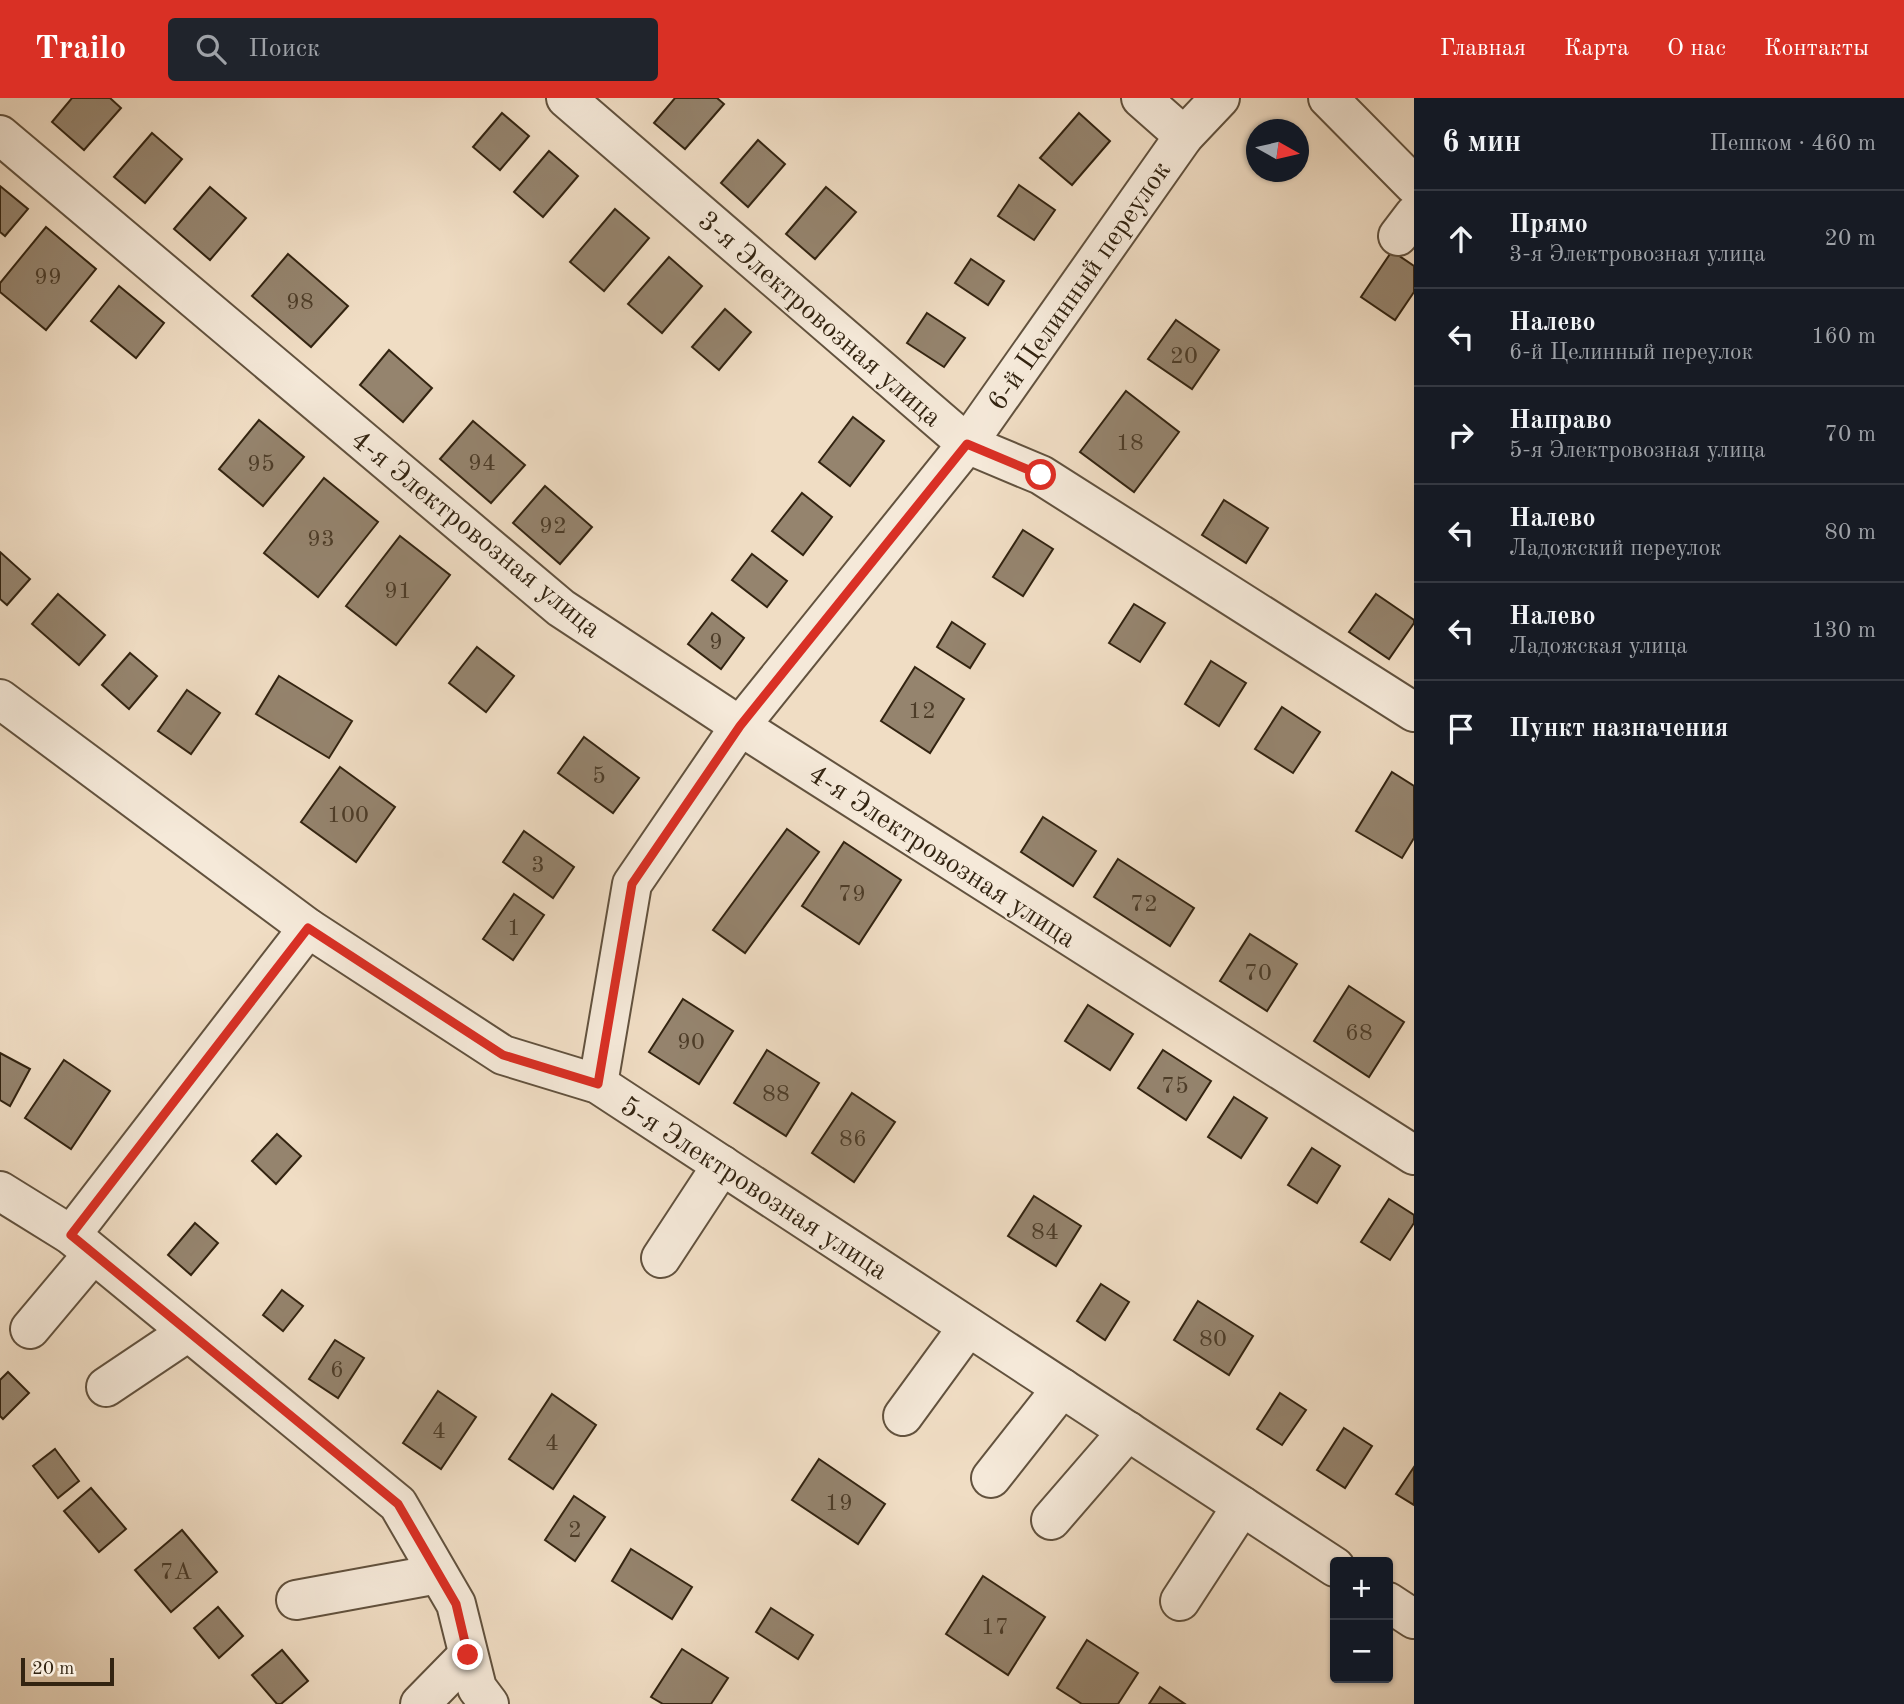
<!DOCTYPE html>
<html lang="ru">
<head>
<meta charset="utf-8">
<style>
	body { margin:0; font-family:"Old Standard TT",serif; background:#20242c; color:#f1f3f6 }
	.controls { position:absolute; right:21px; bottom:21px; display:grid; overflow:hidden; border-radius:7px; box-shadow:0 2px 5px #0004 }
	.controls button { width:63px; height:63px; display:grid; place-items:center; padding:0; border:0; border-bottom:2px solid #363941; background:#171b24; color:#f1f3f6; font:35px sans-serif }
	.compass { position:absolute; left:1246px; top:21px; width:63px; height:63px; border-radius:50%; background:#171b24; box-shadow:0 2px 5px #0004; rotate:98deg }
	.scale { position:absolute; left:21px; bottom:18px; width:93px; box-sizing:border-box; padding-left:7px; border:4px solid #332411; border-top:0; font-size:19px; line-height:24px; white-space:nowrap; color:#332411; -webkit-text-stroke:5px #f5e9d9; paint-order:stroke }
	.stop { position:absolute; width:21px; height:21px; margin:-16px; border:5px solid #d93025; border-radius:50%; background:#fff }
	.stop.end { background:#d93025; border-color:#fff; box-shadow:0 2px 7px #0008 }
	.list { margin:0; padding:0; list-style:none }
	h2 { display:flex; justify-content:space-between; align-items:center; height:91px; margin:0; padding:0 28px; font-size:30px }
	h2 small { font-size:23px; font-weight:400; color:#9ea1a6 }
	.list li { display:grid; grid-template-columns:46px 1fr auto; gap:21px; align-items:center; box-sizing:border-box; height:98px; padding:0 28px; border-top:2px solid #363941 }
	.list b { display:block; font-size:26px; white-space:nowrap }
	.list p { margin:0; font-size:23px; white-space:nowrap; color:#9ea1a6 }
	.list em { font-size:23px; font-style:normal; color:#9ea1a6 }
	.icon { flex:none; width:38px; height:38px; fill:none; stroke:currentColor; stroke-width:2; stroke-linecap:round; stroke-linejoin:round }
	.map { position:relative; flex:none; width:1414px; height:1606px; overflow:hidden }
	header { display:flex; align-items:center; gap:42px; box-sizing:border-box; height:98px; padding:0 35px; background:#d93025; color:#fff }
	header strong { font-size:33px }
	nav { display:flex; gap:38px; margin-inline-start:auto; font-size:24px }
	.search { width:490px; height:63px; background:#20242c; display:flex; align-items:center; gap:18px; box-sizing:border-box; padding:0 24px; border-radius:7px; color:#9ea1a6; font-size:26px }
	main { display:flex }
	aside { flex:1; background:#171b24 }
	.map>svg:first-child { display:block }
	.building { fill:#95846e; stroke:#332411; stroke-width:2 }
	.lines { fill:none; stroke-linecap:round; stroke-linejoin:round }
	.minor-casing { stroke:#62523e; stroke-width:42 }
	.minor { stroke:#f5e9d9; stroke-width:38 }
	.route { stroke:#d93025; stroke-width:9 }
	.labels { text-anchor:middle; stroke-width:5; stroke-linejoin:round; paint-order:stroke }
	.number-label { font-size:24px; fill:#4c3c28 }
	.street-label { font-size:28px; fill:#332411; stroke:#f5e9d9 }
</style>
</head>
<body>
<header>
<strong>Trailo</strong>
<div class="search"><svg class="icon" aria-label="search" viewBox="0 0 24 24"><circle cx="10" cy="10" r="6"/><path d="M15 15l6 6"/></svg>Поиск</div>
<nav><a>Главная</a><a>Карта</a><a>О нас</a><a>Контакты</a></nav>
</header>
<main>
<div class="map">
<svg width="1414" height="1606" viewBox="0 0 1414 1606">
	<rect width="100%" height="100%" fill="#f0ddc4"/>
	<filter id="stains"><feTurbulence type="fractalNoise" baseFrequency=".00286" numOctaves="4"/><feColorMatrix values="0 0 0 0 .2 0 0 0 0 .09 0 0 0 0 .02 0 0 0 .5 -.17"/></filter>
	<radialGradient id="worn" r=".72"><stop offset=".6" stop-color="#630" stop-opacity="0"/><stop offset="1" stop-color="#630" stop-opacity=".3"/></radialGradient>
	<g class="building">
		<polygon points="72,0 110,0 121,10 84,52 52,24"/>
		<polygon points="675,0 717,0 724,6 685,51 654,25"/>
		<polygon points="502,15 529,38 500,72 473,49"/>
		<polygon points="1079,15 1110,43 1072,87 1040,60"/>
		<polygon points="152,35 182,61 145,105 114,79"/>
		<polygon points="758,42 785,66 748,109 721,85"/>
		<polygon points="549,53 578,78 543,119 514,94"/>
		<polygon points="1019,87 1055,112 1034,142 998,118"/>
		<polygon points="0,88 28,111 5,138 0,134"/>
		<polygon points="210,89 246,120 210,162 174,131"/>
		<polygon points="826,89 856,114 815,161 786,136"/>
		<polygon points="615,111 649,140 604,193 570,164"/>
		<polygon points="46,129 96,171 46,232 0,194 0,185"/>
		<polygon points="1392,153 1414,168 1414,194 1395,222 1361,199"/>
		<polygon points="288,156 348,208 311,249 252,198"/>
		<polygon points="669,159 702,188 662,235 628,206"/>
		<polygon points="971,161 1004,183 988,207 955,185"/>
		<polygon points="119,188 164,225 136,260 91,223"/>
		<polygon points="725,211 751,234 719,272 692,249"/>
		<polygon points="927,215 965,240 944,269 907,245"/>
		<polygon points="1176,222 1219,252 1192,291 1148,261"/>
		<polygon points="389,252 432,290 403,324 360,287"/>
		<polygon points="1126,293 1179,334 1134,394 1080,354"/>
		<polygon points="853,319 884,343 850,388 819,364"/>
		<polygon points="259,322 304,359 263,408 219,371"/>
		<polygon points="473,323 525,367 491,405 440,361"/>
		<polygon points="324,380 378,424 318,499 264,455"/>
		<polygon points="545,388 592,429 560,466 513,425"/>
		<polygon points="802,395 832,419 803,457 772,433"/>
		<polygon points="1224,402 1268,430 1246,465 1202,437"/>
		<polygon points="1023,432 1053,451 1023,498 993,479"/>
		<polygon points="400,438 450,477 396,547 346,508"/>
		<polygon points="0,454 30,481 7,507 0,501"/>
		<polygon points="752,456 787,483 767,509 732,482"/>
		<polygon points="58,496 105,537 79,567 32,526"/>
		<polygon points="1376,496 1414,522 1414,525 1389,561 1349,534"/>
		<polygon points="1134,506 1165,525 1140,564 1109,545"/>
		<polygon points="712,515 744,540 721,571 688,546"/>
		<polygon points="952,524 985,546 970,570 937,549"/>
		<polygon points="477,549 514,578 486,614 449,585"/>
		<polygon points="130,555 157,578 129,611 102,587"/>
		<polygon points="1211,563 1246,585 1219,628 1185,606"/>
		<polygon points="915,569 964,601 930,655 881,623"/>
		<polygon points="279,578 352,623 329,660 256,616"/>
		<polygon points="187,592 220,615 191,656 158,633"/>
		<polygon points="1282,609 1320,634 1293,675 1255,651"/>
		<polygon points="584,639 639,680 613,715 558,675"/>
		<polygon points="340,669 395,709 356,764 301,724"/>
		<polygon points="1392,674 1414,688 1414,740 1402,760 1356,733"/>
		<polygon points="1043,719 1096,753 1073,788 1021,754"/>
		<polygon points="787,731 819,754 745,855 713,832"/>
		<polygon points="524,733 574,769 553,800 503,764"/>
		<polygon points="844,744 901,782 859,846 802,808"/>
		<polygon points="1118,761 1194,810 1170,848 1094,799"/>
		<polygon points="514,796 544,817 513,862 483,841"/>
		<polygon points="1250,836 1297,866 1267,913 1220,883"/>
		<polygon points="1349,888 1404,924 1369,979 1314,943"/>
		<polygon points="683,901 733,933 699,986 649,954"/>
		<polygon points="1088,907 1133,936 1110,972 1065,943"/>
		<polygon points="767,952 819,985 786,1038 734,1005"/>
		<polygon points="1163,952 1211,983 1186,1022 1138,990"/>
		<polygon points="0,955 30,971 10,1008 0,1002"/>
		<polygon points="64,962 110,993 71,1051 25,1020"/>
		<polygon points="852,995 895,1024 854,1084 812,1055"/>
		<polygon points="1234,999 1267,1020 1241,1060 1208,1039"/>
		<polygon points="277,1036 301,1058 276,1086 252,1063"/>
		<polygon points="1312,1050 1340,1068 1317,1105 1288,1087"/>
		<polygon points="1034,1098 1081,1128 1056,1168 1008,1138"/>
		<polygon points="1389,1101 1414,1117 1414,1125 1390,1162 1361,1144"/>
		<polygon points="195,1125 218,1145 191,1177 168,1157"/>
		<polygon points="1101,1186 1129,1204 1105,1242 1077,1223"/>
		<polygon points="282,1192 303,1208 283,1233 263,1217"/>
		<polygon points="1198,1203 1253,1238 1229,1277 1174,1242"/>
		<polygon points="335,1242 364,1260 338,1300 309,1281"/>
		<polygon points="8,1274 29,1295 3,1321 0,1318 0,1282"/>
		<polygon points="438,1293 476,1319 441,1371 403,1345"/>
		<polygon points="1280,1295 1306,1312 1282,1347 1257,1331"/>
		<polygon points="552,1296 596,1327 553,1391 509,1361"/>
		<polygon points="1344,1330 1372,1348 1345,1390 1317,1372"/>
		<polygon points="55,1351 79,1383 58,1400 33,1368"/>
		<polygon points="819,1361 885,1406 858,1446 792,1402"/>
		<polygon points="1414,1369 1414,1407 1396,1396"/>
		<polygon points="91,1390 126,1431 99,1454 64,1413"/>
		<polygon points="574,1398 605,1419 575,1463 545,1442"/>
		<polygon points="182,1432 217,1474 171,1514 135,1472"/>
		<polygon points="631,1451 692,1489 672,1521 612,1483"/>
		<polygon points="983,1478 1045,1519 1008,1577 946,1536"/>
		<polygon points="218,1509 243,1538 219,1560 194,1530"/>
		<polygon points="771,1510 813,1537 798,1561 756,1534"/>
		<polygon points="1087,1542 1138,1575 1118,1606 1082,1606 1057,1590"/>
		<polygon points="682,1551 728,1580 711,1606 663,1606 651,1599"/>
		<polygon points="282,1552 308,1583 281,1606 277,1606 252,1577"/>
		<polygon points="1160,1589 1185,1606 1149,1606"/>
	</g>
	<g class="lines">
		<defs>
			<g id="minor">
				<polyline points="566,0 967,346 1041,377 1414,614"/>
				<polyline points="1141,0 1184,38"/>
				<polyline points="1328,0 1414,87"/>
				<polyline points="0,37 561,510 740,628 1414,1057"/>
				<polyline points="1398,138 1414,117"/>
				<polyline points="0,601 308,830 503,957 598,986 1335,1469"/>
				<polyline points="598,986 632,786 740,628 967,346 1184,38 1220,0"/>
				<polyline points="0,1093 71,1137 398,1406 456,1506 477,1590 489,1606"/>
				<polyline points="71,1137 308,830"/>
				<polyline points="661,1160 722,1067"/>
				<polyline points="30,1231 93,1156"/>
				<polyline points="106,1289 188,1234"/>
				<polyline points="903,1318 968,1229"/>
				<polyline points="991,1380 1062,1290"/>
				<polyline points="1051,1422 1128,1333"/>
				<polyline points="296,1502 438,1476"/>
				<polyline points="1180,1503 1242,1408"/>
				<polyline points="1388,1504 1414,1521"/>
				<polyline points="420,1606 468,1557"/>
			</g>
		</defs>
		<use href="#minor" class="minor-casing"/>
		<use href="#minor" class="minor"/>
	</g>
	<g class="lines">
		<polyline class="route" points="468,1557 456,1506 398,1406 71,1137 308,830 503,957 598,986 632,786 740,628 967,346 1041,377"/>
	</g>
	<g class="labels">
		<g class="number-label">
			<text x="48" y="186">99</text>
			<text x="300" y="211">98</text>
			<text x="1184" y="265">20</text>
			<text x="1130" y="352">18</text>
			<text x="482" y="372">94</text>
			<text x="261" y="373">95</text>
			<text x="553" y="435">92</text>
			<text x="321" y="448">93</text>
			<text x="398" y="500">91</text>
			<text x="716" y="551">9</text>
			<text x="922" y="620">12</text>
			<text x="599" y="685">5</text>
			<text x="348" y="724">100</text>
			<text x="538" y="774">3</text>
			<text x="852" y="803">79</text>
			<text x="1144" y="813">72</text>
			<text x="514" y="837">1</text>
			<text x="1258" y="882">70</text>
			<text x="1359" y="942">68</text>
			<text x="691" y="951">90</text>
			<text x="1175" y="995">75</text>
			<text x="776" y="1003">88</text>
			<text x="853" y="1048">86</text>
			<text x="1045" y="1141">84</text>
			<text x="1213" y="1248">80</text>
			<text x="337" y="1279">6</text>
			<text x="439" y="1340">4</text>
			<text x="552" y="1352">4</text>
			<text x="839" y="1412">19</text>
			<text x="575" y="1439">2</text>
			<text x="176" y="1481">7А</text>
			<text x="995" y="1536">17</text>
		</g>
		<g class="street-label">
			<text transform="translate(1078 187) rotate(-55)" y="10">6-й Целинный переулок</text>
			<text transform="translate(821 220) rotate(41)" y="10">3-я Электровозная улица</text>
			<text transform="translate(477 435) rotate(39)" y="10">4-я Электровозная улица</text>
			<text transform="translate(943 757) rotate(33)" y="10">4-я Электровозная улица</text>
			<text transform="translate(755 1089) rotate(33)" y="10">5-я Электровозная улица</text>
		</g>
	</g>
	<rect width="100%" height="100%" filter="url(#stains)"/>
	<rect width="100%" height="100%" fill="url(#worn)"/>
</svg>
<div class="controls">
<button>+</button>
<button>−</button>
</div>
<svg class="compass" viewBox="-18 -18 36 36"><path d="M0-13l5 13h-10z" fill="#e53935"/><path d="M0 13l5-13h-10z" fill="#9ea1a6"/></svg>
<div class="scale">20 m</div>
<div class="stop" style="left:1041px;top:377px"></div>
<div class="stop end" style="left:468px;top:1557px"></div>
</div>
<aside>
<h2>6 мин<small>Пешком · 460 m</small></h2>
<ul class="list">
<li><svg class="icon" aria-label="ahead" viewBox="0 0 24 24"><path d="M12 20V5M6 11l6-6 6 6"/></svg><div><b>Прямо</b><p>3-я Электровозная улица</p></div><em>20 m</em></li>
<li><svg class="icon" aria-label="left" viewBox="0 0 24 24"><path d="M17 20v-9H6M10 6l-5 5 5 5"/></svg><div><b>Налево</b><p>6-й Целинный переулок</p></div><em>160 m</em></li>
<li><svg class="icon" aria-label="right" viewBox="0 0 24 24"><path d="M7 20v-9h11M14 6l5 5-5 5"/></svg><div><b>Направо</b><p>5-я Электровозная улица</p></div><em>70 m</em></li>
<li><svg class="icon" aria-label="left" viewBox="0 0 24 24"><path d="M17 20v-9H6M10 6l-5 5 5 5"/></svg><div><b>Налево</b><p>Ладожский переулок</p></div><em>80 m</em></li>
<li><svg class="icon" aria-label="left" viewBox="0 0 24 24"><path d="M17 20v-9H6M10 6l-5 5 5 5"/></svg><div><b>Налево</b><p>Ладожская улица</p></div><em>130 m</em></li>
<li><svg class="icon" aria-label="arrive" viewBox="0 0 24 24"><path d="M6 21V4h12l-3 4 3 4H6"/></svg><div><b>Пункт назначения</b></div></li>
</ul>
</aside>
</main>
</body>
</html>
